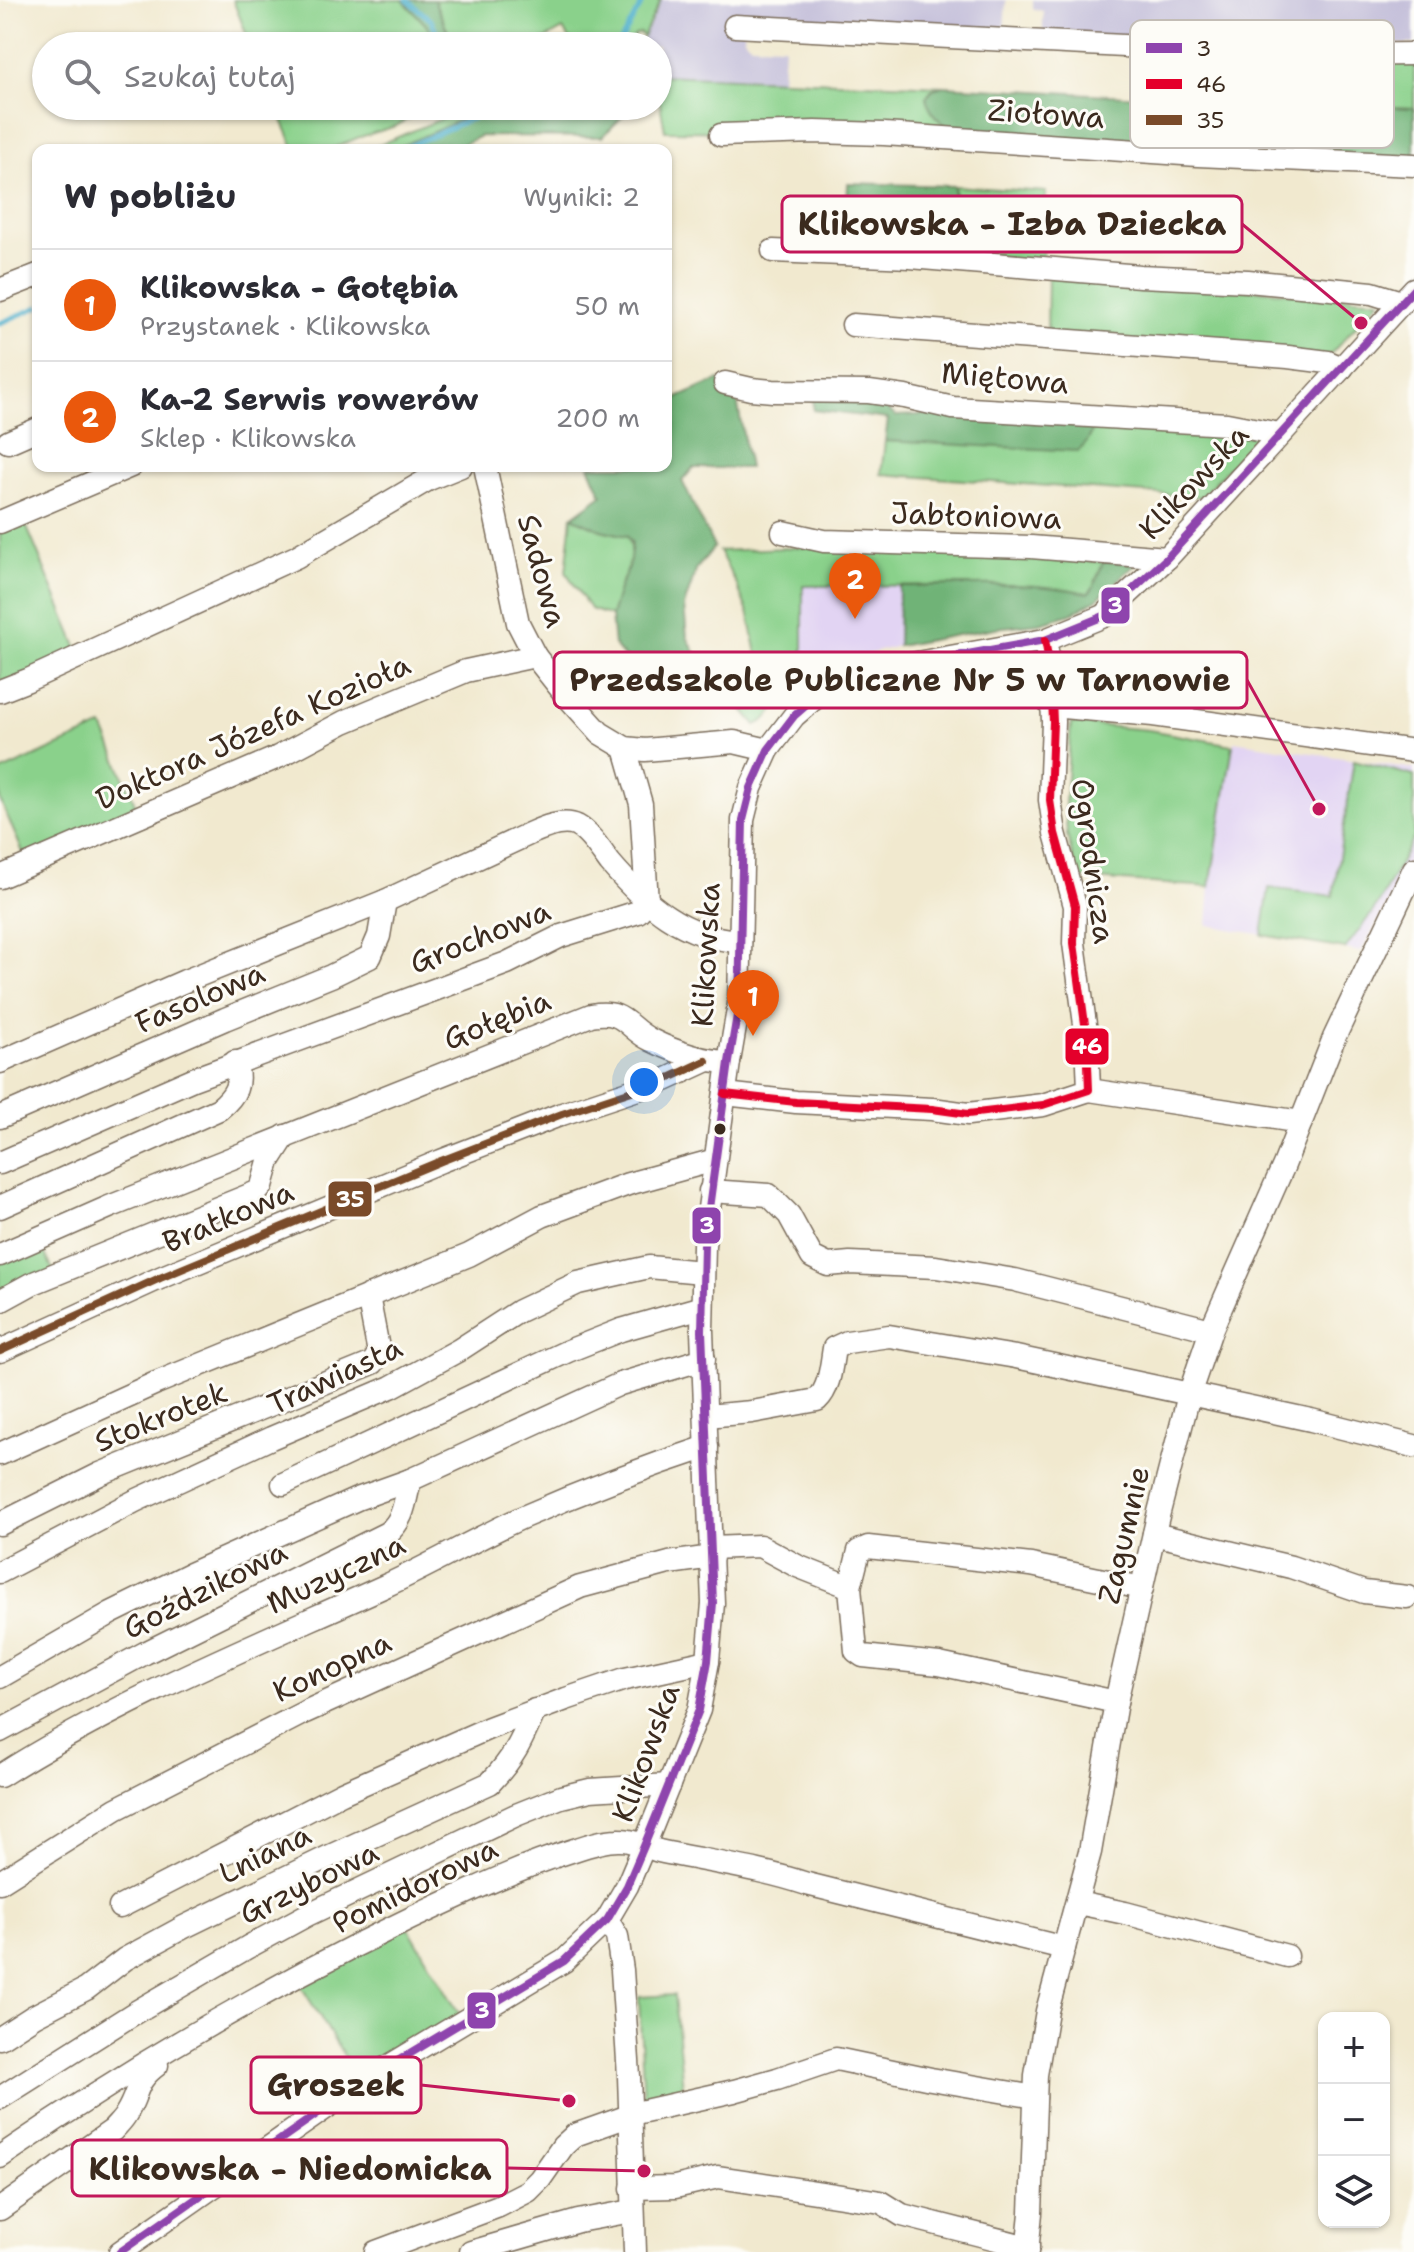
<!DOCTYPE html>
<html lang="pl">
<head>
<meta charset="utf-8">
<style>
	body { margin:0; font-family:"Shantell Sans",sans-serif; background:#f2f2f3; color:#2b2b33 }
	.controls { position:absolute; right:24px; bottom:24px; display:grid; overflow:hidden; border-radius:16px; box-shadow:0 2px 6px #0004 }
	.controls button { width:72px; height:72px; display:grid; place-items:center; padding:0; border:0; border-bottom:2px solid #e1e1e2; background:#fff; color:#2b2b33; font:40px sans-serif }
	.you { position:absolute; left:644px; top:1082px; width:28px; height:28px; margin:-20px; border:6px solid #fff; border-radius:50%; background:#1a73e8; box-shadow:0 0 0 12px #1a73e833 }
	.badge { display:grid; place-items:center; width:52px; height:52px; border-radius:50%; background:#ea580c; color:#fff; font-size:26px; font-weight:700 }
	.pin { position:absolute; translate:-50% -66px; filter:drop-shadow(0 2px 4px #0008) }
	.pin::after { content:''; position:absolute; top:42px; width:28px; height:24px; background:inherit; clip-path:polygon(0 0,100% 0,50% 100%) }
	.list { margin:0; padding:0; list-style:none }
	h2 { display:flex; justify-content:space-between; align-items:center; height:104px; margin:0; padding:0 32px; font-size:34px }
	h2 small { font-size:26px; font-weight:400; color:#7c7c81 }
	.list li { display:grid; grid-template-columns:52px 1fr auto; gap:24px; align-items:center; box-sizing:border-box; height:112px; padding:0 32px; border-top:2px solid #e1e1e2 }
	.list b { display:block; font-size:30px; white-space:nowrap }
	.list p { margin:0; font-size:26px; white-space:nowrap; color:#7c7c81 }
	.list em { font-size:26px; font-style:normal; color:#7c7c81 }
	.icon { flex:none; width:44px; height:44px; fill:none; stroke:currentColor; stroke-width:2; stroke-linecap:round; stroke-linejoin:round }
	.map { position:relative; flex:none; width:1414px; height:2252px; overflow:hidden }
	.search { position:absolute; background:#fff; box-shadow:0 2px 6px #0004; left:32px; top:32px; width:640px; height:88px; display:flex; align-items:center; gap:20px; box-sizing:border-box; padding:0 28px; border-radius:44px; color:#7c7c81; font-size:30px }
	.panel { position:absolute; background:#fff; box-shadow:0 2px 6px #0004; left:32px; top:144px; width:640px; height:328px; border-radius:16px }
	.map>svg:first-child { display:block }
	.built { fill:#e2d4f3 }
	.industrial { fill:#c5c0da }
	.green { fill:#8ad18b; stroke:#627e54; stroke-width:2 }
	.forest { fill:#6fb377; stroke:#556e4a; stroke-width:2 }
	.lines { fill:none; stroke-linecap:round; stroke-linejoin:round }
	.stream { stroke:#4cafcb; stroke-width:5 }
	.minor-casing { stroke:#7b6d5c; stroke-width:25 }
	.minor { stroke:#fff; stroke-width:22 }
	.bus-1-casing { stroke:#fdfcf7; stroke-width:14 }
	.bus-2-casing { stroke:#fdfcf7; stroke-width:14 }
	.bus-3-casing { stroke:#fdfcf7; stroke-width:14 }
	.bus-1 { stroke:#8e44ad; stroke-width:8 }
	.bus-2 { stroke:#e4002b; stroke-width:8 }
	.bus-3 { stroke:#7a4b2a; stroke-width:8 }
	.bus-dot { fill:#3b2a1e; stroke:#fdfcf7; stroke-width:3 }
	.labels { text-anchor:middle; stroke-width:6; stroke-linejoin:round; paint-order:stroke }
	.street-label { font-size:30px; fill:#3b2a1e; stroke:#fdfcf7 }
	.key { fill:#fdfcf7; stroke:#c3bdb6; stroke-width:2 }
	.key-label { font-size:22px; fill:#3b2a1e }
	.leader { fill:none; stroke:#c2185b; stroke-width:3 }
	.callout-dot { fill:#c2185b; stroke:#fdfcf7; stroke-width:3 }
	.callout { fill:#fdfcf7; stroke:#c2185b; stroke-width:3 }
	.callout-label { font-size:32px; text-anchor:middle; font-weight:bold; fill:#3b2a1e }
	.line-badge { stroke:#fdfcf7; stroke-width:3 }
	.badge-label { font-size:22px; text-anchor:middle; font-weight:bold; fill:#fff }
</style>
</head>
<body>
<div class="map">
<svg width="1414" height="2252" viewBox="0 0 1414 2252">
	<rect width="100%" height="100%" fill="#fdfcf7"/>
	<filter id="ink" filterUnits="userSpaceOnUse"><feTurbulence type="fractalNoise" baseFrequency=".0125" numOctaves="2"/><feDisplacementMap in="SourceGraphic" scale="16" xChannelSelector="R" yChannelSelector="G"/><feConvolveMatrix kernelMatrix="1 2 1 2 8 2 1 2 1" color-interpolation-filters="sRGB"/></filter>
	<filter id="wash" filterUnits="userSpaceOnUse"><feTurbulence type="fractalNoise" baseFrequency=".006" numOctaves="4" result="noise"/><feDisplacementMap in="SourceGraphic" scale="32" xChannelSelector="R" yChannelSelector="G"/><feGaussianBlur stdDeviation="1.8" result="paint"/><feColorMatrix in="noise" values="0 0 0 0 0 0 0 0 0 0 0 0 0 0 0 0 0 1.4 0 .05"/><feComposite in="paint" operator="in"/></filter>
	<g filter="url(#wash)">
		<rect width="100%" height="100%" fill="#f1e9cf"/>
		<g class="built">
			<polygon points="803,586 899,586 898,646 853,658 824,670 803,663"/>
			<polygon points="1234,741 1414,769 1414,848 1391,898 1361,952 1207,925 1210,887"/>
		</g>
		<g class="industrial">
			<polygon points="661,0 1006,0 1004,31 745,22 744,38 751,45 784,46 782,80 658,75 658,46 639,46"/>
			<polygon points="1033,0 1414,0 1414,44 1267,44 1043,34 1043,11 1033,9"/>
		</g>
		<g class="green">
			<polygon points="233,0 403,0 427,26 436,46 251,46"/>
			<polygon points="434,0 661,0 643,37 640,33 635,35 628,46 575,46 563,29 532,46 454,46"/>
			<polygon points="1414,60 1414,108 1349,106 1333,99 1319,87 1287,85 1273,91 1275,61"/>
			<polygon points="658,75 944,86 932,89 926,97 958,134 665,131 658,93"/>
			<polygon points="276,106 443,106 408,119 396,126 357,138 329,150 295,150"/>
			<polygon points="460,111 460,119 454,123 393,150 367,150"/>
			<polygon points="954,186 1046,192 1043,261 958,257 955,231"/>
			<polygon points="1048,273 1380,300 1327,358 1047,336"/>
			<polygon points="1092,421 1257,437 1201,497 881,474 885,441 967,443"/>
			<polygon points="21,513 81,656 0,691 0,522"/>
			<path d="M 572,517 L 601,530 L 627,536 C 637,552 627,569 621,585 C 617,595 614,606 611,616 L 590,609 L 566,572 Z"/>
			<path d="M 811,547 L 909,549 L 1103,562 L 1093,589 L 1088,594 L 1066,589 L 997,585 L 803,586 L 803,663 L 824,670 C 811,679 797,687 786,698 C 775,707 770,720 756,725 L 721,683 L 752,675 L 749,663 L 758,659 L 749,615 L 736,583 L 719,551 Z"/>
			<polygon points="1071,723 1149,730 1233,745 1210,887 1078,878 1067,835 1065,804"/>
			<polygon points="103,726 140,816 28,864 0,800 0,772"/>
			<polygon points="1354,760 1414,776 1414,837 1379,903 1345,949 1262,935 1269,888 1333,896"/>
			<polygon points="37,1238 55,1274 0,1301 0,1255"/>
			<polygon points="405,1922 464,2022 361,2083 296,1978"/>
			<polygon points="674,1995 684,2098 644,2104 639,1997"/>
		</g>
		<g class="forest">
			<polygon points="403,0 434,0 454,46 436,46 427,26"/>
			<path d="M 1287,85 L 1319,87 L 1333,99 L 1349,106 L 1414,108 L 1414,159 L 958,134 C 943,124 930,116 926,97 L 933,89 L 944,86 L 1272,104 L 1273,91 Z"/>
			<polygon points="458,106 637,106 629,110 602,137 480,136 451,150 393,150 460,120"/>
			<path d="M 848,183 L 954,186 L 955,231 L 958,257 L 856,244 C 842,233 848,201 848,183 Z"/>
			<polygon points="719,380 736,394 749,468 693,468 682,481 714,547 697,568 684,606 687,637 701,663 639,674 614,645 611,616 620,586 629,567 632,543 627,536 601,530 572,517 602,495 589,466 666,466 666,431 674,424 666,409 666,403"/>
			<path d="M 814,396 L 882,400 L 888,410 L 896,416 L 955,413 L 1092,421 C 1094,434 1088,443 1078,451 L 885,441 L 888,419 L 813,410 Z"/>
			<path d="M 1103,562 L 1137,563 L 1096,600 L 1068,615 L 1040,623 L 995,628 L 898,646 L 899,586 C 961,586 1027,580 1088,593 L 1093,588 Z"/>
		</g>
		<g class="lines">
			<g class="stream">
				<polyline points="407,0 431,20 443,46"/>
				<polyline points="618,46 644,0"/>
				<polyline points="467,106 471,119"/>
				<polyline points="400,150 500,106"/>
				<polyline points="0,323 38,307"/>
			</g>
		</g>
	</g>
	<g filter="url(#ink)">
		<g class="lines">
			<defs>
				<g id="minor">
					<polyline points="735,26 1260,53 1334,55 1414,54"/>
					<polyline points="721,135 815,132 884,134 1198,155 1414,165"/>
					<polyline points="773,251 910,257 1140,276 1248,281 1372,293 1401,302"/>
					<polyline points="0,290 38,275"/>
					<polyline points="853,325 1288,357 1328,362 1342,368"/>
					<polyline points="725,383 751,389 773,391 869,392 905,397 953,408 1227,424 1279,434"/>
					<polyline points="8,442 38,429"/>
					<polyline points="485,466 518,623 535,656 565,694 600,733 625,748 645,750 734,742 768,750"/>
					<polyline points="0,522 131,466"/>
					<polyline points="783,532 824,541 1031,547 1167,558"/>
					<polyline points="0,691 28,680 296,557 429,479 461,466"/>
					<polyline points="1051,706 1153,715 1414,751"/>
					<polyline points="625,748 641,804 647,902"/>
					<polyline points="0,877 278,757 344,722 466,671 535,656"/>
					<path d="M 0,1062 L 185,981 L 385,901 L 529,834 C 542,828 563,819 577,826 C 590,833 601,851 610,863 C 645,904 684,938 740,941"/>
					<polyline points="1089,1090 1301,1122"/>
					<polyline points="725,1094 796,1102 932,1109 968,1114 1043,1105 1089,1090 1087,1039 1074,943 1075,906 1055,833 1050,800 1053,722 1051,673 1045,640"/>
					<polyline points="0,1117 225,1019 331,976 370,957 379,936 385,901"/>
					<polyline points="0,1163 193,1079 507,963 561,936 638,912 647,902"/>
					<polyline points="710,1191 769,1195 789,1215 812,1257 828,1265 850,1263 936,1267 1015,1280 1211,1330"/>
					<path d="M 0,1207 L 219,1109 C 236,1095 242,1084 235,1062"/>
					<path d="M 0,1255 L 109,1207 L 591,1015 C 626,1009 625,1027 651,1040 C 675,1052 702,1061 729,1062"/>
					<polyline points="0,1301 31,1284 257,1192 262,1186 269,1161 285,1136"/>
					<polyline points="0,1351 160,1278 441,1161 562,1114 665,1080 706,1061"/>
					<path d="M 706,1416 L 752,1412 L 817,1400 C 830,1388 831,1366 834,1348 L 847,1342 L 889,1336 L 1016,1357 L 1311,1420 L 1414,1446"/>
					<polyline points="0,1454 156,1383 469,1255 542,1216 628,1184 715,1160"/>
					<polyline points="283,1484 568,1351 621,1330 702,1307"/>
					<polyline points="0,1524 100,1474 373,1363 379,1353 368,1296"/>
					<polyline points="1154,1534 1291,1567 1364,1592 1407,1597"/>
					<polyline points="712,1548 760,1546 797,1566 850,1587 859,1551 868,1547 1031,1565 1142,1588"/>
					<polyline points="0,1572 135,1501 271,1438 391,1387 459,1350 519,1311 578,1283 649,1267 702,1272"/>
					<polyline points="850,1587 856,1651 863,1656 939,1664 1116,1702"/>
					<polyline points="0,1677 111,1613 190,1574 357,1499 410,1480 620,1384 704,1359"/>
					<path d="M 0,1731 L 145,1653 L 387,1533 C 404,1521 405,1500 410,1480"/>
					<path d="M 0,1776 C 121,1699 255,1645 385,1586 C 431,1565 475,1539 521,1518 C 583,1491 643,1468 707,1447"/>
					<polyline points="0,1882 116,1809 305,1712 580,1587 669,1563 712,1557"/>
					<polyline points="1078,1903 1125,1913 1287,1956"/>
					<polyline points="120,1907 342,1793 489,1728 566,1699 625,1679 708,1661"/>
					<polyline points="607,1920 617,1936 622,1970 629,2076 635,2252"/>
					<path d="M 0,2038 L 34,2016 L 86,1989 L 125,1959 L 184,1927 L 330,1856 L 490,1783 C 514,1758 521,1742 535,1710"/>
					<polyline points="0,2098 136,2012 248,1947 307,1915 516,1815 561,1797 590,1790 669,1785"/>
					<path d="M 0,2157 C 149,2055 305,1965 470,1891 C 503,1876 536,1862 571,1851 C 586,1846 603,1840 618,1840 C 633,1839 645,1847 659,1851 C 709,1862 759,1868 807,1884 L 1064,1948"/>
					<polyline points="632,2188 675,2187 718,2177 881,2202 902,2215 1028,2247"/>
					<path d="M 0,2209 L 113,2130 C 117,2125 123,2120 126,2114 C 140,2092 133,2083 157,2065"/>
					<polyline points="120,2252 361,2083 564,1961 607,1920 627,1886 644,1846 699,1710 708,1661 713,1603 702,1331 704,1245 729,1062 739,1004 743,820 751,788 768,750 794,716 817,696 851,681 878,670 1045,640 1104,616 1167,558 1414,289"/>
					<polyline points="376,2252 499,2206 528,2191 540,2179 563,2146 575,2135 640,2112 734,2091 777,2079 836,2059 931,2079 1035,2097"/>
					<polyline points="471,2252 578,2221 632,2211"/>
					<polyline points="1027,2252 1031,2213 1036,2075 1047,2011 1090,1852 1116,1702 1157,1520 1189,1395 1211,1330 1284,1165 1334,1038 1414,869"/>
				</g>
			</defs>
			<use href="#minor" class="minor-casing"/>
			<use href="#minor" class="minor"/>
			<defs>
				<polyline id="bus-1" points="120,2252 361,2083 564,1961 607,1920 627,1886 644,1846 699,1710 708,1661 713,1603 702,1331 704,1245 729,1062 739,1004 743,820 751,788 768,750 794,716 817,696 851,681 878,670 1045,640 1104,616 1167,558 1414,289"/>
				<polyline id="bus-2" points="725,1094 796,1102 932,1109 968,1114 1043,1105 1089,1090 1087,1039 1074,943 1075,906 1055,833 1050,800 1053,722 1051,673 1045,640"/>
				<polyline id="bus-3" points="0,1351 160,1278 441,1161 562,1114 665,1080 706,1061"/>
			</defs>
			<use href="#bus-1" class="bus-1-casing"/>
			<use href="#bus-2" class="bus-2-casing"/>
			<use href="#bus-3" class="bus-3-casing"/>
			<use href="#bus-1" class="bus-1"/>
			<use href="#bus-2" class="bus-2"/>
			<use href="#bus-3" class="bus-3"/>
		</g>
	</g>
	<circle class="bus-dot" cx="720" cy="1129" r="7"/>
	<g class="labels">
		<g class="street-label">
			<text transform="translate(1046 114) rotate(4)" y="10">Ziołowa</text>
			<text transform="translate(1005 378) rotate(5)" y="10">Miętowa</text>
			<text transform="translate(1194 482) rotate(-47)" y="10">Klikowska</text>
			<text transform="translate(976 516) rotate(2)" y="10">Jabłoniowa</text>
			<text transform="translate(542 571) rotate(75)" y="10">Sadowa</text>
			<text transform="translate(253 732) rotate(-24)" y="10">Doktora Józefa Kozioła</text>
			<text transform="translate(1093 861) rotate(82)" y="10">Ogrodnicza</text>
			<text transform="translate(480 937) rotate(-22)" y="10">Grochowa</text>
			<text transform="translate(706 955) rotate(-87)" y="10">Klikowska</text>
			<text transform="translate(200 998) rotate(-23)" y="10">Fasolowa</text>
			<text transform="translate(497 1020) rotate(-22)" y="10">Gołębia</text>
			<text transform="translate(228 1217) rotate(-23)" y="10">Bratkowa</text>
			<text transform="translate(335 1376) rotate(-25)" y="10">Trawiasta</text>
			<text transform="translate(161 1417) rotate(-22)" y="10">Stokrotek</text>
			<text transform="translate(1124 1535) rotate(-77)" y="10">Zagumnie</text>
			<text transform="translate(336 1574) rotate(-25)" y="10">Muzyczna</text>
			<text transform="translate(205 1590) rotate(-27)" y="10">Goździkowa</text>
			<text transform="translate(332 1667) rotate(-25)" y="10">Konopna</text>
			<text transform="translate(646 1753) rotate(-70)" y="10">Klikowska</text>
			<text transform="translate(265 1854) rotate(-26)" y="10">Lniana</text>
			<text transform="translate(309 1883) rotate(-26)" y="10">Grzybowa</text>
			<text transform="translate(415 1886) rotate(-26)" y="10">Pomidorowa</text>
		</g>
	</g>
	<rect x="1130" y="20" width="264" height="128" rx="12" class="key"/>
	<rect x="1146" y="43" width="36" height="10" fill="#8e44ad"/>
	<rect x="1146" y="79" width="36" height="10" fill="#e4002b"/>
	<rect x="1146" y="115" width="36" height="10" fill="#7a4b2a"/>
	<g class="key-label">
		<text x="1196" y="56">3</text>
		<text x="1196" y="92">46</text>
		<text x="1196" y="128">35</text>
	</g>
	<path class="leader" d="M1361 323L1242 224M1319 809L1247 680M569 2101L421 2085M644 2171L507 2168"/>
	<g class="callout-dot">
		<circle cx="1361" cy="323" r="8"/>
		<circle cx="1319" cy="809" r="8"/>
		<circle cx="569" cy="2101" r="8"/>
		<circle cx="644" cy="2171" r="8"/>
	</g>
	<g class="callout">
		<rect x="782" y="196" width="460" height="56" rx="8"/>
		<rect x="554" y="652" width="693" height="56" rx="8"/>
		<rect x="251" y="2057" width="170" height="56" rx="8"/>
		<rect x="72" y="2140" width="435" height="56" rx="8"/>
	</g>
	<g class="callout-label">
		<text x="1012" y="235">Klikowska - Izba Dziecka</text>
		<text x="900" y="691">Przedszkole Publiczne Nr 5 w Tarnowie</text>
		<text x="336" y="2096">Groszek</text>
		<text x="290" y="2180">Klikowska - Niedomicka</text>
	</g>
	<g class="line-badge">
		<rect x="1100" y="586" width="31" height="39" rx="8" fill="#8e44ad"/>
		<rect x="1064" y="1027" width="46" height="39" rx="8" fill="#e4002b"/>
		<rect x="327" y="1180" width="46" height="38" rx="8" fill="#7a4b2a"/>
		<rect x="691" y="1206" width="31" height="39" rx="8" fill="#8e44ad"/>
		<rect x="466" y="1991" width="31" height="39" rx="8" fill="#8e44ad"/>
	</g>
	<g class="badge-label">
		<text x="1115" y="613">3</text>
		<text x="1087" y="1054">46</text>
		<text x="350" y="1207">35</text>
		<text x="707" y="1233">3</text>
		<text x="482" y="2018">3</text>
	</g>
</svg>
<div class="controls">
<button>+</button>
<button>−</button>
<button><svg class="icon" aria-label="layers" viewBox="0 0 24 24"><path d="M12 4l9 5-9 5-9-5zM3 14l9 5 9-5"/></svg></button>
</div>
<div class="you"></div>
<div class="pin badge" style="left:753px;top:1036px">1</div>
<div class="pin badge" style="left:855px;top:619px">2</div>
<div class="search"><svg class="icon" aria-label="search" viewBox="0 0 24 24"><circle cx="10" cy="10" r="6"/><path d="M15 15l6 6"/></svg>Szukaj tutaj</div>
<section class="panel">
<h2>W pobliżu<small>Wyniki: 2</small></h2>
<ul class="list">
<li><span class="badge">1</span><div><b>Klikowska - Gołębia</b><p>Przystanek · Klikowska</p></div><em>50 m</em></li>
<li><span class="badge">2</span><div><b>Ka-2 Serwis rowerów</b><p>Sklep · Klikowska</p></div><em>200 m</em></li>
</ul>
</section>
</div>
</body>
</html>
